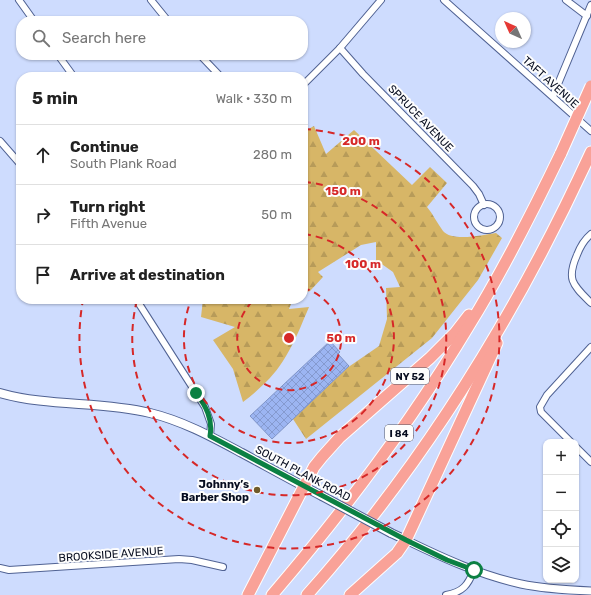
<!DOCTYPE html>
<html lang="en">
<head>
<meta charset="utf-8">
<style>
	body { margin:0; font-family:Rubik,sans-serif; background:#f2f2f2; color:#222 }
	.controls { position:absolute; right:12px; bottom:12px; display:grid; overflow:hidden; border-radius:8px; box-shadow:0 1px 3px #0004 }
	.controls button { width:36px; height:36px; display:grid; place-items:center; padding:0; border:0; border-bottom:1px solid #e0e0e0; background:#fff; color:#222; font:20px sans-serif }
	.compass { position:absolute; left:495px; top:12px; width:36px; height:36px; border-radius:50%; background:#fff; box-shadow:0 1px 3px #0004; rotate:315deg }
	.stop { position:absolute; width:12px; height:12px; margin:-9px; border:3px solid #0b8043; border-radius:50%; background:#fff }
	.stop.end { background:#0b8043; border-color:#fff; box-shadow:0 1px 4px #0008 }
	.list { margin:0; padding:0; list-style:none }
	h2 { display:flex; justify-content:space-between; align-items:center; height:52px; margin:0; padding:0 16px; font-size:17px }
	h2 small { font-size:13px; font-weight:400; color:#767676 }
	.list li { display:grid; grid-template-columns:26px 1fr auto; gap:12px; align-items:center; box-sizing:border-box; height:60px; padding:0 16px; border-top:1px solid #e0e0e0 }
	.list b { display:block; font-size:15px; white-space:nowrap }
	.list p { margin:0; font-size:13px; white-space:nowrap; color:#767676 }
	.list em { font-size:13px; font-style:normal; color:#767676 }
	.icon { flex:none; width:22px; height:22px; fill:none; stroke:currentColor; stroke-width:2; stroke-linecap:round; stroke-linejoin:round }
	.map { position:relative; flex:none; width:591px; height:595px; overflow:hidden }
	.search { position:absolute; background:#fff; box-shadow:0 1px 3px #0004; left:16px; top:16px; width:292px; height:44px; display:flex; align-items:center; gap:10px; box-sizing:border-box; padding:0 14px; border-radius:16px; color:#767676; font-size:15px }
	.panel { position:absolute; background:#fff; box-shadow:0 1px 3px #0004; left:16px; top:72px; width:292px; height:232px; border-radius:16px }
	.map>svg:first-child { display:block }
	.forest { fill:url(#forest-firs) }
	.building { fill:url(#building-cross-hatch); stroke:#7f94c7 }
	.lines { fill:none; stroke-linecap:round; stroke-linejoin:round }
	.minor-casing { stroke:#506293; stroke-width:8 }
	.tertiary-casing { stroke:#506293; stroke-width:9 }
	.secondary-casing { stroke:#506293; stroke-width:10 }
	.motorway-casing { stroke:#fff; stroke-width:13 }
	.minor { stroke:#fff; stroke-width:6 }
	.tertiary { stroke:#fff; stroke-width:7 }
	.secondary { stroke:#fff; stroke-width:8 }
	.motorway { stroke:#f9a298; stroke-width:11 }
	.secondary-bridge-casing { stroke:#506293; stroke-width:10; stroke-linecap:butt }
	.motorway-bridge-casing { stroke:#fff; stroke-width:13; stroke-linecap:butt }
	.secondary-bridge { stroke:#fff; stroke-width:8 }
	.motorway-bridge { stroke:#f9a298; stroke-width:11 }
	.route { stroke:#0b8043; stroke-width:5 }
	.ring { fill:none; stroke:#d62828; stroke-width:2; stroke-dasharray:7 5 }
	.poi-dot { fill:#6f5b2a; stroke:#fdfdfd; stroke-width:1.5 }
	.labels { text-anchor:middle; stroke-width:4; stroke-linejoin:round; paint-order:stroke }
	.shield { fill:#fdfdfd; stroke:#505462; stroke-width:1 }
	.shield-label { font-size:10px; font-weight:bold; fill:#060c1f }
	.street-label { font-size:11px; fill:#060c1f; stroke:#fdfdfd }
	.poi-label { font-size:11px; font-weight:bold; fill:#060c1f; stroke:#fdfdfd; text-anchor:end }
	.centre { fill:#d62828; stroke:#fdfdfd; stroke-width:2 }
	.ring-label { font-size:12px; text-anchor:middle; font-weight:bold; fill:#d62828; stroke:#fdfdfd; stroke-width:4; stroke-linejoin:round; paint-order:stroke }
</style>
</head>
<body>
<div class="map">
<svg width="591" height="595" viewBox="0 0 591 595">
	<defs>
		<pattern id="forest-firs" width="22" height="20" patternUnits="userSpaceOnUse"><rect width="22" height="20" fill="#d7b667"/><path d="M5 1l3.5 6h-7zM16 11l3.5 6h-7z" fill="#b79b59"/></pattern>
		<pattern id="building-cross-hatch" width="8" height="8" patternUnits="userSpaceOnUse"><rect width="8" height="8" fill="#9cb5f2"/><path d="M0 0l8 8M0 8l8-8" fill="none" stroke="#859acf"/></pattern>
	</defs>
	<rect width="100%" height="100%" fill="#cedcfe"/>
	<g class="forest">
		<path d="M 314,126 L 326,154 L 354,130 L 412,185 L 430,167 L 447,183 L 427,207 C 433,214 437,223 443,231 C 452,242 483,235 496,233 L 502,238 L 478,280 L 432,338 L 306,439 L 293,419 L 347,368 L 379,346 L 387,319 L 386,288 L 400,287 L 393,272 L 376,260 L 376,242 L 361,245 L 318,272 L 323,277 L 310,291 L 303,293 L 303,132 Z"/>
		<path d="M 203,299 L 293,299 L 289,309 L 309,307 C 298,333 287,362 266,382 C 259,389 251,396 243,402 L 233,369 L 213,340 L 235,327 L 201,317 Z"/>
	</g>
	<polygon class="building" points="330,341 340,352 338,354 349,366 272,439 250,416"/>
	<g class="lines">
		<defs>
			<g id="minor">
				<polyline points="19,0 34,21"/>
				<polyline points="151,0 168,21"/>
				<polyline points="444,0 591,131"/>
				<polyline points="566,0 587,16"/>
				<polyline points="340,48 363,74 473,186 479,194 484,205"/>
				<polyline points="58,55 74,77"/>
				<polyline points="200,55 221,77"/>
				<polyline points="303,85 340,48 381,0"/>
				<polyline points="553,96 591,5"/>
				<polyline points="0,141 21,165"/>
				<circle cx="487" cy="217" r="13"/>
				<path d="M 591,234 C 585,239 580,247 577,255 C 566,280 573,285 591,303"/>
				<polyline points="136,299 205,407 211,424 210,436"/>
				<polyline points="571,442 541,412 540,407 547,395 591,347"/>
				<polyline points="576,447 591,462"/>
				<polyline points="0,568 9,570 179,559 192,560 223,567"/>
				<path d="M 446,595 C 463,592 468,585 474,570"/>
			</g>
			<path id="tertiary" d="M 406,540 C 443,558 480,575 521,584 C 544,589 567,590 591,591"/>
			<g id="secondary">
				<path d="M 0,393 C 49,407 101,401 150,413 C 183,421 212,437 242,453 C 268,467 295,482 322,496"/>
				<polyline points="391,533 406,540"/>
			</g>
			<g id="motorway">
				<polyline points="248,595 314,467 322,457 340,437 430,358 455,333 469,315"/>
				<path d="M 272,595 C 345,510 412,421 470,324 C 504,269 533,211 561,153"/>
				<path d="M 307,595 C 424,464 518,311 591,152"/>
				<polyline points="350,595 397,553 406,540 497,343"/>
			</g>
		</defs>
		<use href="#minor" class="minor-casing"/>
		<use href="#tertiary" class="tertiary-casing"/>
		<use href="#secondary" class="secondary-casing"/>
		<use href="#motorway" class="motorway-casing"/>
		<use href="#minor" class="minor"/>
		<use href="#tertiary" class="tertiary"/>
		<use href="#secondary" class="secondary"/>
		<use href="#motorway" class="motorway"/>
		<defs>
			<polyline id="secondary-bridge" points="322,496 391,533"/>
			<polyline id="motorway-bridge" points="561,153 591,86"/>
		</defs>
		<use href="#secondary-bridge" class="secondary-bridge-casing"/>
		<use href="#motorway-bridge" class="motorway-bridge-casing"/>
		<use href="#secondary-bridge" class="secondary-bridge"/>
		<use href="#motorway-bridge" class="motorway-bridge"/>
	</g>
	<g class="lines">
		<path class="route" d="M 196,393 C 206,406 213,419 210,436 L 406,540 L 447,560 L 474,570"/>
	</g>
	<g class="ring">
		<path d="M303 288A52 52 0 1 1 255 299"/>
		<path d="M304 234A105 105 0 1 1 191 300"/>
		<path d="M304 182A157 157 0 1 1 137 300"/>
		<path d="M304 129A210 210 0 1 1 83 300"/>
	</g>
	<circle class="poi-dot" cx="257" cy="490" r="4"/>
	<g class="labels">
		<g class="shield">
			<rect x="391" y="368" width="38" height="16" rx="3"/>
			<rect x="385" y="425" width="28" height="16" rx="3"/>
		</g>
		<g class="shield-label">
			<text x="410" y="380">NY 52</text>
			<text x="399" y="437">I 84</text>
		</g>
		<g class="street-label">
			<text transform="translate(551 82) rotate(42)" y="4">TAFT AVENUE</text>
			<text transform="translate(421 118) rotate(46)" y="4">SPRUCE AVENUE</text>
			<text transform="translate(303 473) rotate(28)" y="4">SOUTH PLANK ROAD</text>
			<text transform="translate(111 554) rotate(-4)" y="4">BROOKSIDE AVENUE</text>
		</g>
		<g class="poi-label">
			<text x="249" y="488">Johnny’s<tspan x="249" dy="13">Barber Shop</tspan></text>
		</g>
	</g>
	<circle cx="289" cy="338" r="6" class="centre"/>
	<g class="ring-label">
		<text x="361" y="145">200 m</text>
		<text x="343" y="195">150 m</text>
		<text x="363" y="268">100 m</text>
		<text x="341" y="342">50 m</text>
	</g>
</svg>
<div class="controls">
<button>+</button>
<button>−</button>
<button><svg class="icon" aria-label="locate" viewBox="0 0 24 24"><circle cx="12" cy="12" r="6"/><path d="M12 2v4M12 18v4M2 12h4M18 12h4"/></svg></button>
<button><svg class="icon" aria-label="layers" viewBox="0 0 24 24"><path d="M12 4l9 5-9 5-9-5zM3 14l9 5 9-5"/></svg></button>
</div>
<svg class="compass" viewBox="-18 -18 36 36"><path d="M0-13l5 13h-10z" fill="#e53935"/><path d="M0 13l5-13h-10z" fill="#767676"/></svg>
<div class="stop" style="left:474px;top:570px"></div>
<div class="stop end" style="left:196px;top:393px"></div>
<div class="search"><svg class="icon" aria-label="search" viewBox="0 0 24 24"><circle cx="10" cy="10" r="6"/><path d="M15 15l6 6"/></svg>Search here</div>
<section class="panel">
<h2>5 min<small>Walk · 330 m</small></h2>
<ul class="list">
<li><svg class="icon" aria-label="ahead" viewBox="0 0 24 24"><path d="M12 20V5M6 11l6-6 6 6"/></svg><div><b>Continue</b><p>South Plank Road</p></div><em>280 m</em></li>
<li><svg class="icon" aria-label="right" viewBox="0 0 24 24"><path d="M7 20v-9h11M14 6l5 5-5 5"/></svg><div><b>Turn right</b><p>Fifth Avenue</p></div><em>50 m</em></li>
<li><svg class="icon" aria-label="arrive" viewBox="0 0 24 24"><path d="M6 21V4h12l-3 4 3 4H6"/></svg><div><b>Arrive at destination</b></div></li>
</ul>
</section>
</div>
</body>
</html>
